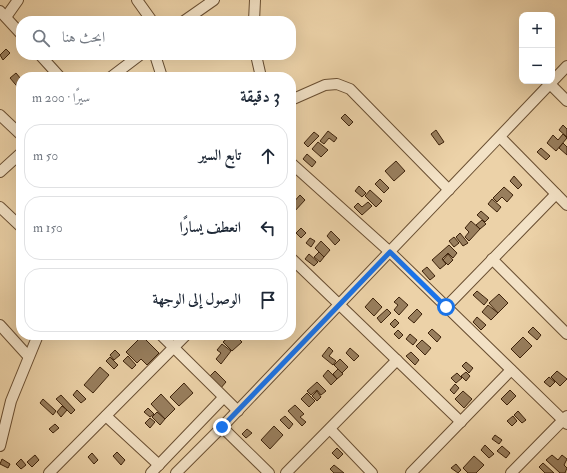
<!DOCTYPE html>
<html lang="ar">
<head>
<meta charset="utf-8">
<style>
	body { margin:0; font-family:"IM FELL Double Pica",Amiri,serif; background:#f6f6f7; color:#1f2937; direction:rtl }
	.controls { position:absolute; right:12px; top:12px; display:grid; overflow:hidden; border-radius:8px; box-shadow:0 4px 16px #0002 }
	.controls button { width:36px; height:36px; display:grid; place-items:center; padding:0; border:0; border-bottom:1px solid #e0e1e3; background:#fff; color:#1f2937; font:20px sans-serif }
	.stop { position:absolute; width:12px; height:12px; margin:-9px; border:3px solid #1a73e8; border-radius:50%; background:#fff }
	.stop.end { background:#1a73e8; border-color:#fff; box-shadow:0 1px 4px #0008 }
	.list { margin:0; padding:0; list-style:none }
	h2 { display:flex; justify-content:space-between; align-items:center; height:52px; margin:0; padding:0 16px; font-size:17px }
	h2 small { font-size:13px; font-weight:400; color:#747a83 }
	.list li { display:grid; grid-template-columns:26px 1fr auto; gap:12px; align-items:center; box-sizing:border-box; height:64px; margin:0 8px 8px; padding:0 8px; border:1px solid #e0e1e3; border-radius:16px }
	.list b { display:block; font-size:15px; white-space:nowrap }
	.list em { font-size:13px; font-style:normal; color:#747a83 }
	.icon { flex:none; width:22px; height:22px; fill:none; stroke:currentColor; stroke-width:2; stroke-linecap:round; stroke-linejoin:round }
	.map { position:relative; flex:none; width:567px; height:473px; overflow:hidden; direction:ltr }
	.search { position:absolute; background:#fff; box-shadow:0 4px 16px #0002; left:16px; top:16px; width:280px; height:44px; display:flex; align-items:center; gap:10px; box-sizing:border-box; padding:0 14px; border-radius:16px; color:#747a83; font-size:15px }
	.panel { position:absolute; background:#fff; box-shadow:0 4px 16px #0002; left:16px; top:72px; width:280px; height:268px; border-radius:16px; direction:rtl }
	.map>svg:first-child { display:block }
	.building { fill:#987e5d; stroke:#3e230b }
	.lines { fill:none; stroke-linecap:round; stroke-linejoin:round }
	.minor-casing { stroke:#6a4f32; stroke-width:12 }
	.minor { stroke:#f3e2c6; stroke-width:10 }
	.route { stroke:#1a73e8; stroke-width:5 }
</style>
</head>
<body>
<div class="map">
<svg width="567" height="473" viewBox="0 0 567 473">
	<rect width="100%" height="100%" fill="#ecd2a8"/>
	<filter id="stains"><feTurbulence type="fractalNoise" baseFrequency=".005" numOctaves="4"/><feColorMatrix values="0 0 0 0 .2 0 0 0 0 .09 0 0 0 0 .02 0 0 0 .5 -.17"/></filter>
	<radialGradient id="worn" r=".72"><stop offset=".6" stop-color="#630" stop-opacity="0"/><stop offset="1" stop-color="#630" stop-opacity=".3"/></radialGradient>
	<g class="building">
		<polygon points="6,49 10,53 3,60 0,55"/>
		<polygon points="16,73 21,79 21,91 10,78"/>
		<polygon points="345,114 353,122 349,126 341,118"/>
		<polygon points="563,125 567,129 567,137 559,130"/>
		<polygon points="436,130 444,142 439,145 431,134"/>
		<polygon points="328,131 337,138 334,142 329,138 324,144 320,141"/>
		<polygon points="314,132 319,136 308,147 304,143"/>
		<polygon points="563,134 567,138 556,151 547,143 553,135 558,140"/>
		<polygon points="318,142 328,150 321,157 312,149"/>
		<polygon points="563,143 567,147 567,155 559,148"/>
		<polygon points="541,148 550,156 546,160 537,152"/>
		<polygon points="307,154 316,162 312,167 303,159"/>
		<polygon points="396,161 405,171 394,181 385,171"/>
		<polygon points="514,176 522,185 518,189 510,181"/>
		<polygon points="380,179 389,188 384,193 375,184"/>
		<polygon points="359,186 366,193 362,197 355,191"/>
		<polygon points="504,187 513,195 507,202 502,197 497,202 493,198"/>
		<polygon points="370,190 382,201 376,207 365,196"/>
		<polygon points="300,195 305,200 293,213 291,211 291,205"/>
		<polygon points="492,199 501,207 497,212 488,204"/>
		<polygon points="368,202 372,206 362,215 354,207 358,203 362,207"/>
		<polygon points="481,211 489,218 485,222 477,215"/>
		<polygon points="482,220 486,224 480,229 476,225"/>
		<polygon points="471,221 480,229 469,241 465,237 469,232 465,228"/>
		<polygon points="301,228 306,233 301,238 296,233"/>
		<polygon points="331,231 340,240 335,245 327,236"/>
		<polygon points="460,233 468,243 463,246 456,237"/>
		<polygon points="454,237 459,243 454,247 449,241"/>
		<polygon points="310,238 315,241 311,247 306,243"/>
		<polygon points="321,241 330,250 324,257 315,248"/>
		<polygon points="449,245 457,253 453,258 448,253 442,259 446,264 440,269 432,260"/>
		<polygon points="319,252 324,257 320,262 314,257"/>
		<polygon points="309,254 318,262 314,266 305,259"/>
		<polygon points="448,254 453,260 448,265 443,260"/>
		<polygon points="427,267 435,276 430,280 422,271"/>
		<polygon points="477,291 488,300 484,305 473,295"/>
		<polygon points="499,294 508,303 498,313 489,303"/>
		<polygon points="399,297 408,305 399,315 394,310 398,305 394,302"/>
		<polygon points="373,298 382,307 374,316 365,307"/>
		<polygon points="488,305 498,313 491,320 482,312"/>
		<polygon points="387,309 391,313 381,323 377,318"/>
		<polygon points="417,309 422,314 414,323 408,318"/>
		<polygon points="477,317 486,325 481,330 473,322"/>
		<polygon points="395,319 399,323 394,328 390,324"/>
		<polygon points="533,327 541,335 537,340 528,332"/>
		<polygon points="432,329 441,337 437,342 428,333"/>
		<polygon points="398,330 403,335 399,339 394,334"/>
		<polygon points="410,334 417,340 413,345 406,339"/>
		<polygon points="231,335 235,335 242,342 232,351 223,342"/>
		<polygon points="142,336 159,353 147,365 141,359 137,363 126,352"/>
		<polygon points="523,337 532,346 520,358 511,349"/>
		<polygon points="422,340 431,348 425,355 416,346"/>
		<polygon points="222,344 231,351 221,364 216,359 221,353 217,350"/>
		<polygon points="329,347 333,351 329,356 336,361 333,365 322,356"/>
		<polygon points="350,348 359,356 354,361 346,353"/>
		<polygon points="115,350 120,355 114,360 110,355"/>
		<polygon points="411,352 419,360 415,365 406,356"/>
		<polygon points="128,356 136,365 132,369 123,361"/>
		<polygon points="110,357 118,365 114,369 106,361"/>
		<polygon points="340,359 348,367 342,373 334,365"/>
		<polygon points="466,362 473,368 469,373 462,366"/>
		<polygon points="100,367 109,375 93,393 84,385"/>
		<polygon points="338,369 343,374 337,379 333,374"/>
		<polygon points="328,370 337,379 331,385 323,376"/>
		<polygon points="215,371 226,382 220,389 208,378"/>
		<polygon points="557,371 567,379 560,386 551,377"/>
		<polygon points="466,372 470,376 466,381 461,376"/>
		<polygon points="457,373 462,378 456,383 451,378"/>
		<polygon points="549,377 555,382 550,387 544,382"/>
		<polygon points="317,382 326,391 321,395 317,390 311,395 307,391"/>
		<polygon points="184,383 193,393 179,406 170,397"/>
		<polygon points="455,384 459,388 454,394 450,390"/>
		<polygon points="77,390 86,399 81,403 73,395"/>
		<polygon points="510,390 516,396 507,405 501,399"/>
		<polygon points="317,391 321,397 317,401 312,396"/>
		<polygon points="463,391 472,399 464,408 455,399"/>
		<polygon points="307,393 315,401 309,407 301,399"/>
		<polygon points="161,394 175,409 165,419 151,404"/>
		<polygon points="61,395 75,410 71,414 56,399"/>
		<polygon points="43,399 56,411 53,415 40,403"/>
		<polygon points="295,405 304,414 300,417 306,422 302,426 288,411"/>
		<polygon points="62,406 67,410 61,417 57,412"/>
		<polygon points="148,408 154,414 150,417 144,412"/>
		<polygon points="518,411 526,420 522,423 514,415"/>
		<polygon points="157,412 165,419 160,425 152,417"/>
		<polygon points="285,416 293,424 289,429 280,420"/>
		<polygon points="513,416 517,421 512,426 507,421"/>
		<polygon points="150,418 155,422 150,428 145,423"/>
		<polygon points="55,424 59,428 53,433 49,429"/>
		<polygon points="274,426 283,435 270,449 261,440"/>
		<polygon points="247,429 252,433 246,438 242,434"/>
		<polygon points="495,435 502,440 499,444 492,439"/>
		<polygon points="485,445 494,454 489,458 481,450"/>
		<polygon points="502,446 510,453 506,458 497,451"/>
		<polygon points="337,448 343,454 338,459 332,453"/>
		<polygon points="117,452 125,460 121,465 113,456"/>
		<polygon points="92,453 98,460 94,464 88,457"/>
		<polygon points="35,455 39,460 32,467 27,462"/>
		<polygon points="552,455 558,460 562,455 567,459 564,465 567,468 565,473 560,473 546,460"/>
		<polygon points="474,456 484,465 476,473 468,473 463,468"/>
		<polygon points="2,459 10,464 8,468 0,464"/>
		<polygon points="21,459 26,465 21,469 16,464"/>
		<polygon points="543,463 554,473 545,473 539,467"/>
		<polygon points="456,464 461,470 458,473 451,468"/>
		<polygon points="334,465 344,473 334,473 330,469"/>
	</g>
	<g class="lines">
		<defs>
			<g id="minor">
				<polyline points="137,0 152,21"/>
				<polyline points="0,11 21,34"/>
				<polyline points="6,17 18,0"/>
				<polyline points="184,21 214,0"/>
				<polyline points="254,21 255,0"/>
				<polyline points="40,55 60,77"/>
				<polyline points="155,55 162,77"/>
				<polyline points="256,55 261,77"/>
				<polyline points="111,77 140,55"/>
				<polyline points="550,84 567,101"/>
				<polyline points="291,100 325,85 337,84 350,89 449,190"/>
				<polyline points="0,115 21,135"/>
				<polyline points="500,137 567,205"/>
				<polyline points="291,163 390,252 567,424"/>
				<polyline points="0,172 21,153"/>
				<polyline points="0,207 21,227"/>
				<polyline points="291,258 461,422"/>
				<polyline points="492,259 567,334"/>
				<polyline points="446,307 556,194"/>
				<polyline points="0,325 28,356"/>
				<polyline points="161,335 238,411"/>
				<polyline points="106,416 159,465"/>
				<polyline points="222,427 269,473"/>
				<polyline points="330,429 372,473"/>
				<polyline points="0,446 11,401 38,335"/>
				<polyline points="49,473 186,335"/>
				<polyline points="151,473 223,398"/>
				<polyline points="176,473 222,427 567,66"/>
				<polyline points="286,473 397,360"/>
				<polyline points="411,473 511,370"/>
				<polyline points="511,473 567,416"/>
			</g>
		</defs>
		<use href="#minor" class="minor-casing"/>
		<use href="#minor" class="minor"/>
	</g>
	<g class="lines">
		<polyline class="route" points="222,427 390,252 446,307"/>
	</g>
	<rect width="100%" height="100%" filter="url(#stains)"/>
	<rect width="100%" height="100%" fill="url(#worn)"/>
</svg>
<div class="controls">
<button>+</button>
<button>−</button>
</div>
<div class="stop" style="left:446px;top:307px"></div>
<div class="stop end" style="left:222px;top:427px"></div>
<div class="search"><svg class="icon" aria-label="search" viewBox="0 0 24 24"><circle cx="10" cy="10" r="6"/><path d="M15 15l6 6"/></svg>ابحث هنا</div>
<section class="panel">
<h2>3 دقيقة<small>سيرًا · 200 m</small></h2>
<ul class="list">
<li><svg class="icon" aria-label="ahead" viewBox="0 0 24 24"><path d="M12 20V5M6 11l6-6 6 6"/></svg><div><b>تابع السير</b></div><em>50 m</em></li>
<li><svg class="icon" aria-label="left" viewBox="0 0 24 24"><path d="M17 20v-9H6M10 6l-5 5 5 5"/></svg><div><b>انعطف يسارًا</b></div><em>150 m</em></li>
<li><svg class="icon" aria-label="arrive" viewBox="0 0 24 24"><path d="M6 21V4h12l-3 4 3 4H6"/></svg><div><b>الوصول إلى الوجهة</b></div></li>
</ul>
</section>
</div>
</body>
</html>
